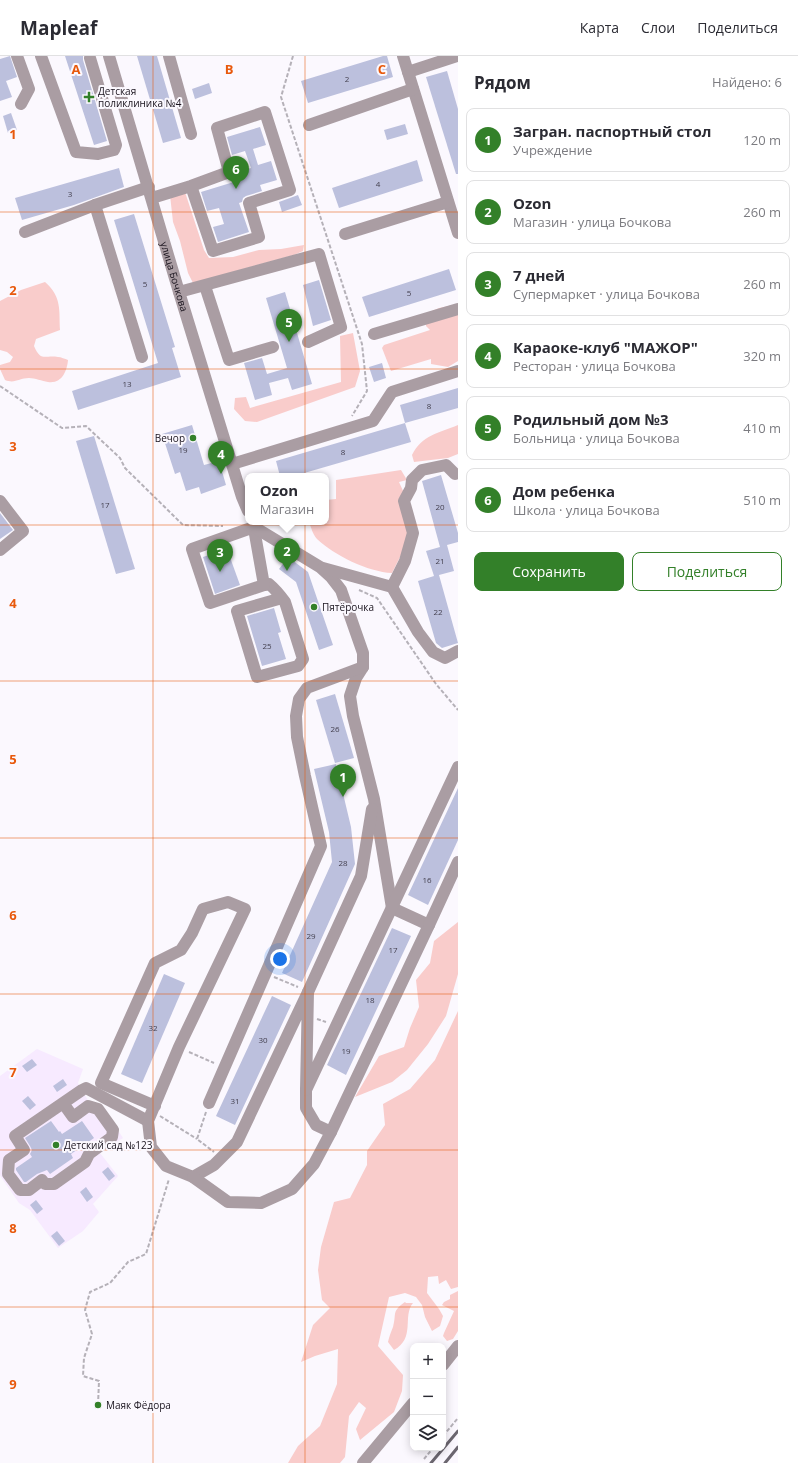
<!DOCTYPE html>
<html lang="ru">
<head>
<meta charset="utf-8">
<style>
	body { margin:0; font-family:"Open Sans",sans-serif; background:#f2f2f3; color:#2b2b33 }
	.controls { position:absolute; right:12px; bottom:12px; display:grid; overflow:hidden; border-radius:8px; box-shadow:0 2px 10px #0003 }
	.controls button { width:36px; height:36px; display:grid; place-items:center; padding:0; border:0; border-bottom:1px solid #e1e1e2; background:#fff; color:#2b2b33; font:20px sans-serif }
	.you { position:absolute; left:280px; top:903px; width:14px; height:14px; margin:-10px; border:3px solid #fff; border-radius:50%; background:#1a73e8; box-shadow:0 0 0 6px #1a73e833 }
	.badge { display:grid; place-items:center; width:26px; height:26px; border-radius:50%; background:#338029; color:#fff; font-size:13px; font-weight:700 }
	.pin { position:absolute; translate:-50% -33px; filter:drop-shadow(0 1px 2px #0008) }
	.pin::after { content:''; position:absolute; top:21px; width:14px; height:12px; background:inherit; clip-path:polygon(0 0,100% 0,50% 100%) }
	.popup { position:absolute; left:245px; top:417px; width:84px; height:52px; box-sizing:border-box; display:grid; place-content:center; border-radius:8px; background:#fff; filter:drop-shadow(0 1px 3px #0005); font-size:13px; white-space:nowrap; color:#7c7c81 }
	.popup b { font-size:15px; color:#2b2b33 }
	.popup::after { content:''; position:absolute; left:50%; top:100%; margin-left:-8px; border:8px solid transparent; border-top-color:#fff }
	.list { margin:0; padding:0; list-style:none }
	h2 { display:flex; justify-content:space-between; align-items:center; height:52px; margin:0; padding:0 16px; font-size:17px }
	h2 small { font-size:13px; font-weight:400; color:#7c7c81 }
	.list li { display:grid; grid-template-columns:26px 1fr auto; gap:12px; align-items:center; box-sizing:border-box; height:64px; margin:0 8px 8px; padding:0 8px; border:1px solid #e1e1e2; border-radius:8px }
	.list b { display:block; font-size:15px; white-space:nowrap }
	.list p { margin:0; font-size:13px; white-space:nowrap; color:#7c7c81 }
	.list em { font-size:13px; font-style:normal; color:#7c7c81 }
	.actions { display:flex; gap:8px; padding:12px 16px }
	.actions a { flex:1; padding:9px 0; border:1px solid #338029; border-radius:8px; text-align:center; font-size:14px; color:#338029 }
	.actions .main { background:#338029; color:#fff }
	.icon { flex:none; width:22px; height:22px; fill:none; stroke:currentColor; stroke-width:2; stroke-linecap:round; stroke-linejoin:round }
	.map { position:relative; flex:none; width:458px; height:1407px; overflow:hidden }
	header { display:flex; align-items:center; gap:24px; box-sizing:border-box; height:56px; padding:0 20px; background:#fff; border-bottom:1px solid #e1e1e2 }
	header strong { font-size:19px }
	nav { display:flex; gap:22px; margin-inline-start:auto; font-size:14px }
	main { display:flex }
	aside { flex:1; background:#fff }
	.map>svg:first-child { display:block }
	.built { fill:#f7eaff }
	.green { fill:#f9cccb }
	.building { fill:#bcc0dd }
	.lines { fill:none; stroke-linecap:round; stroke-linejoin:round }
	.path { stroke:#b5b1b8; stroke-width:2; stroke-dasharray:4 2; stroke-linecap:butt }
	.minor { stroke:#aa9da3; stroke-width:12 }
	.rail { stroke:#6b666f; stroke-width:3 }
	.grid { fill:none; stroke:#e8590c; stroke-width:1; stroke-opacity:0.55 }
	.poi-dot { fill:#338029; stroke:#fbf8fe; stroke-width:1.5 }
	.labels { text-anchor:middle; stroke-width:4; stroke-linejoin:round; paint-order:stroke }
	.number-label { font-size:8px; fill:#423e4d }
	.poi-label { font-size:10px; fill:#19131d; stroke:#fbf8fe; text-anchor:start }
	.street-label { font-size:10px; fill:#19131d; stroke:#fbf8fe }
	.grid-label { font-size:13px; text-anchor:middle; font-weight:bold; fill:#e8590c; stroke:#fbf8fe; stroke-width:4; stroke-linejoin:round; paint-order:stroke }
</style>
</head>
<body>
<header>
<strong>Mapleaf</strong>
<nav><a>Карта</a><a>Слои</a><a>Поделиться</a></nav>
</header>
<main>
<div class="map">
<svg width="458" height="1407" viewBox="0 0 458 1407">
	<rect width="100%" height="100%" fill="#fbf8fe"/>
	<polygon class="built" points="37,993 83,1013 78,1027 90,1048 102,1050 123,1082 100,1097 118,1120 93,1148 99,1156 83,1175 58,1192 30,1154 19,1147 1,1121 0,1119 0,1020"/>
	<g class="green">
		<polygon points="185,136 204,194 209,202 233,201 259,194 281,193 304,189 303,195 294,199 193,227 188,217 180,185 173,166 170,139"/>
		<path d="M 45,226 C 62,241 59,254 60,274 L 36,283 L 34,290 C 41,306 44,299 58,301 C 61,301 65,303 68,304 C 67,315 62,328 48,326 C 42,325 35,322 29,322 C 19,322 15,328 5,324 L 0,313 L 0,309 L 10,306 L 13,301 L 7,296 L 0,294 L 0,245 L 21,234 Z"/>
		<polygon points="453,249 458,254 458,305 448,311 431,308 431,303 391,315 382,292 384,289 430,274 426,270 427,257 439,252"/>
		<polygon points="353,277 360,315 355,331 257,366 245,365 234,353 235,342 246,341 250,352 341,326 340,280"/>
		<path d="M 458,369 L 458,398 L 448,402 L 414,406 L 412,399 C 422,379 439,377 458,369 Z"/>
		<path d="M 401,414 L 407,424 L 399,426 L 404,437 L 399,442 L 409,476 L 402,497 L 392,517 C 368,516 334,499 317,483 C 313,479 311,471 309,466 L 326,466 L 326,444 L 336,443 L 336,424 Z"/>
		<polygon points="458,866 458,918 446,960 428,988 407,1014 392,1026 355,1041 379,1000 404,991 410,972 419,951 416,924 430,907 434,885"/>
		<polygon points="458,955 458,1231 451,1233 446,1224 439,1228 438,1220 428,1221 427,1237 439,1253 443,1260 440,1270 432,1275 425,1261 422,1249 416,1241 405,1237 389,1241 378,1290 403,1319 402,1335 394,1356 360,1384 356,1373 366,1352 359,1346 349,1360 345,1401 340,1407 288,1407 298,1390 320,1370 337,1328 338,1293 315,1300 301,1306 313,1269 330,1252 322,1244 318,1214 321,1191 334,1146 350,1142 367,1109 367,1095 385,1069 383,1048 410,1033 435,1004"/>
		<polygon points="458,1235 458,1275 453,1283 447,1285 443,1280 444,1277 454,1255 442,1249 444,1246 450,1243 450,1239"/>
		<path d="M 405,1246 L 406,1247 L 413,1247 C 402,1260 416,1282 394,1294 L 388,1286 C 389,1281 391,1276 393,1271 C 397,1257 391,1256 405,1246 Z"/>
	</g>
	<g class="building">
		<polygon points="10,0 17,21 6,25 12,41 0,45 0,3"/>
		<polygon points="65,0 83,0 83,4 107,85 94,89"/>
		<polygon points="137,0 157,0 181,82 163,87"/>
		<polygon points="383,0 387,0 393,21 308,47 301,25"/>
		<polygon points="447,15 458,53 458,118 456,118 426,21"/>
		<polygon points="209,27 212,37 195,43 192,33"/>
		<polygon points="11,57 17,74 8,77 3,60"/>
		<polygon points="405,68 408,78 387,84 384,74"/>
		<polygon points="260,71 266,89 253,93 258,109 271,105 277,124 260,129 262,135 246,140 243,142 242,146 239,147 249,176 218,186 213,171 224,168 219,152 207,155 201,136 237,125 236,119 236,116 251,112 245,95 232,99 227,81"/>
		<polygon points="417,104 423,125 339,152 332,132"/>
		<polygon points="119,112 124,131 74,149 22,164 15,142"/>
		<polygon points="298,139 302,149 282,156 279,146"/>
		<polygon points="134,158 175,291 172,292 181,321 78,354 72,335 158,307 114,164"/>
		<polygon points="449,213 456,234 369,261 362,241"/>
		<polygon points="319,224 331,264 313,270 303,229"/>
		<polygon points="285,236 312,328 292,334 288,322 269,327 272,339 255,344 244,307 262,302 267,318 287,312 266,242"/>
		<polygon points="382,307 386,322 374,326 369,311"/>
		<polygon points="458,332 458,352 405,367 400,349"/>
		<polygon points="405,367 411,386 294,420 280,420 276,405"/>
		<polygon points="192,369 204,409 219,405 226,429 201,438 199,431 186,435 180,416 175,418 162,378"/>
		<polygon points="94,380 135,513 116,518 76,385"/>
		<polygon points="441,419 458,477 458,486 447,489 454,515 439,519 458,587 442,592 436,587 418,525 434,520 426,495 440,491 422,425"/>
		<polygon points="0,457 13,474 0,483"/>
		<polygon points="227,493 240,529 215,538 203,501"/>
		<polygon points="288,501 308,516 333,589 319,594 296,526 279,513"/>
		<polygon points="274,552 281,576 278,577 286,603 262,610 247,560"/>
		<polygon points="335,638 354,702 335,707 316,644"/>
		<polygon points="336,708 351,771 355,808 302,926 282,917 332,806 329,776 314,713"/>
		<polygon points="458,732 458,784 428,849 408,839"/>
		<polygon points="392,872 411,880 346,1019 327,1009"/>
		<polygon points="164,918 185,927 142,1027 121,1018"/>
		<polygon points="272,940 291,949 235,1069 216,1060"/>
		<polygon points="32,1003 37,1009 27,1016 22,1010"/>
		<polygon points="63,1023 67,1029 57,1036 53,1030"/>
		<polygon points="28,1040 36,1049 30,1054 22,1045"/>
		<polygon points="51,1065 59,1076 60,1075 62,1078 82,1065 94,1082 71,1098 73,1102 50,1118 47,1114 37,1118 26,1126 24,1126 16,1114 16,1112 32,1101 30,1098 32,1094 30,1090 25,1082"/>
		<polygon points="108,1111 115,1120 109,1125 102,1116"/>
		<polygon points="86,1131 93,1141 87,1146 80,1136"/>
		<polygon points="36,1144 43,1153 37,1158 30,1149"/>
		<polygon points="57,1175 65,1185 59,1190 51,1180"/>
	</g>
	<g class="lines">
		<g class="path">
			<polyline points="293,0 281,41 362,288 367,335 352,360"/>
			<polyline points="0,330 62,372 86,370 120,402 125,412 183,469 223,470"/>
			<polyline points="359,534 377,542 436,628 458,654"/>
			<polyline points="274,921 298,931"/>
			<polyline points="317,963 326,966"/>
			<polyline points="189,996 214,1007"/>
			<polyline points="206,1056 197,1083 214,1096"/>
			<polyline points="160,1060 197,1083"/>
			<polyline points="98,1349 99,1325 83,1320 84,1302 92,1278 85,1254 90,1236 110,1227 128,1206 146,1198 169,1123"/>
			<polyline points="443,1380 458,1362"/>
			<polyline points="424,1403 433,1392"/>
		</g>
		<g class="minor">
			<polyline points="17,0 29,33 21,48"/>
			<polyline points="41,0 76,96 98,98 114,94 116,89 90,2"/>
			<path id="s1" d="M 109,0 L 179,236 L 242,441 L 248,455"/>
			<polyline points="169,0 191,78"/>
			<polyline points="403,0 408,16 457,0"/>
			<polyline points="408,16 458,177"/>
			<polyline points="309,69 413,33"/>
			<polyline points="152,142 191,130 229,116 217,72 265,56 290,134 249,147 259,181 213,195 191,130"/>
			<polyline points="95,149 142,301"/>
			<polyline points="25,176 95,149 149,131"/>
			<polyline points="345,178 448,146"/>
			<polyline points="205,230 229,304 273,291"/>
			<polyline points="179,236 319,198 341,271 308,286"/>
			<polyline points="374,278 458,253"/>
			<polyline points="232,408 373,365 392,336 458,315"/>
			<polyline points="0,445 23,475 0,494"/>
			<path d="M 253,467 L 264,529 L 269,528 C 275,533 280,539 285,546 L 303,603 L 298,610 L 257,621 L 237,555 L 282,542"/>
			<polyline points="254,471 320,511 331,521 341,534 363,597 363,611 356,622 350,640 353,660 374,743 392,852 429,869 331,1076 316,1069 306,1052 306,1034"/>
			<polyline points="254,471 192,493 210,547 264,529"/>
			<polyline points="323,512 392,531 418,576 433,596 445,602 458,595"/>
			<polyline points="392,531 405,505 413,477 404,445 411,432 412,424 422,414 446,409 455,418"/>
			<polyline points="429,869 458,806"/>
			<polyline points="308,936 361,820 372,753"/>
			<polyline points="63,1047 73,1061 88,1050 98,1053 113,1074 112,1081 89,1098 85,1106 54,1128 45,1128 42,1124 29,1134 20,1134 8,1118 9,1104 24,1094 15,1080 82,1034 86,1032 148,1065"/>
			<polyline points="209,1047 321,790 305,720 297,681 296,660 299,643 307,632 363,611"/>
			<polyline points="155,1050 101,1027 155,907 181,894 192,877 203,853 228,846 245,853 179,991 148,1065 151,1091 166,1110 193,1121 214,1109 237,1086 308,936 306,1034 458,711"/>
			<polyline points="193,1121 228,1146 261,1147 292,1133 314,1108 331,1076"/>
			<polyline points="443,1309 458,1290"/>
			<polyline points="363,1407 413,1347"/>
		</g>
		<g class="rail">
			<polyline points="431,1407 458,1375"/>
			<polyline points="445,1407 458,1391"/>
		</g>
	</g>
	<path class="grid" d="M 153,0 L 153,1407M 305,0 L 305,1407M 0,156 L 458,156M 0,313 L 458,313M 0,469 L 458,469M 0,625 L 458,625M 0,782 L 458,782M 0,938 L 458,938M 0,1094 L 458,1094M 0,1251 L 458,1251"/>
	<g class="poi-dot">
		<path d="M87 35h4v4h4v4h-4v4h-4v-4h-4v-4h4z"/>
		<circle cx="193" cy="382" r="4"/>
		<circle cx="314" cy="551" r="4"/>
		<circle cx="56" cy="1089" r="4"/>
		<circle cx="98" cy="1349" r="4"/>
	</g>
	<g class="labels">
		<g class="number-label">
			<text x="347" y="26">2</text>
			<text x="378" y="131">4</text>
			<text x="70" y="141">3</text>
			<text x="145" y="231">5</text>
			<text x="409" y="240">5</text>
			<text x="127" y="331">13</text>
			<text x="429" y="353">8</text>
			<text x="183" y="397">19</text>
			<text x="343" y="399">8</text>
			<text x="105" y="452">17</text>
			<text x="440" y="454">20</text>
			<text x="440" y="508">21</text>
			<text x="438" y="559">22</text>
			<text x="267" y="593">25</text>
			<text x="335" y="676">26</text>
			<text x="343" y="810">28</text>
			<text x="427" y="827">16</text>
			<text x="311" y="883">29</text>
			<text x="393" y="897">17</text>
			<text x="370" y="947">18</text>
			<text x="153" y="975">32</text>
			<text x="263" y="987">30</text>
			<text x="346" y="998">19</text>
			<text x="235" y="1048">31</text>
		</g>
		<g class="poi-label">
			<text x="98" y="39">Детская<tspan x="98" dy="12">поликлиника №4</tspan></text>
			<text x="185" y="386" text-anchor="end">Вечор</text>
			<text x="322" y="555">Пятёрочка</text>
			<text x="64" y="1093">Детский сад №123</text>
			<text x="106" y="1353">Маяк Фёдора</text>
		</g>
		<g class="street-label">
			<text dy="4" stroke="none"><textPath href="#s1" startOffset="230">улица Бочкова</textPath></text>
		</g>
	</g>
	<g class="grid-label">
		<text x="76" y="18">A</text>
		<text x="229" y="18">B</text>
		<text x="382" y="18">C</text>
		<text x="13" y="83">1</text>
		<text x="13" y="239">2</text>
		<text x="13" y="395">3</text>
		<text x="13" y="552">4</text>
		<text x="13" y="708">5</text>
		<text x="13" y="864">6</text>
		<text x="13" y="1021">7</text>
		<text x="13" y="1177">8</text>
		<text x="13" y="1333">9</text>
	</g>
</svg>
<div class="controls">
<button>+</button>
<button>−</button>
<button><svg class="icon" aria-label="layers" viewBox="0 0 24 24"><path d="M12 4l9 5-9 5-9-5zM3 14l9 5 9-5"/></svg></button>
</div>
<div class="you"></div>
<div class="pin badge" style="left:343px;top:741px">1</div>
<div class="pin badge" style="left:287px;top:515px">2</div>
<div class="popup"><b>Ozon</b>Магазин</div>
<div class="pin badge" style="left:220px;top:516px">3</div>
<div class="pin badge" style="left:221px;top:418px">4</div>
<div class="pin badge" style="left:289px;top:286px">5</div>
<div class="pin badge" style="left:236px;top:133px">6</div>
</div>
<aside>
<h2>Рядом<small>Найдено: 6</small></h2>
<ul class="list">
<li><span class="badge">1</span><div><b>Загран. паспортный стол</b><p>Учреждение</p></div><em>120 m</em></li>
<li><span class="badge">2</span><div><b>Ozon</b><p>Магазин · улица Бочкова</p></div><em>260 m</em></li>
<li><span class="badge">3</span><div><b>7 дней</b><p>Супермаркет · улица Бочкова</p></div><em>260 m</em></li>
<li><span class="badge">4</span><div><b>Караоке-клуб &quot;МАЖОР&quot;</b><p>Ресторан · улица Бочкова</p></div><em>320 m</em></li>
<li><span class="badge">5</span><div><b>Родильный дом №3</b><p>Больница · улица Бочкова</p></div><em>410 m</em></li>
<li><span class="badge">6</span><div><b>Дом ребенка</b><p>Школа · улица Бочкова</p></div><em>510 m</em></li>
</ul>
<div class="actions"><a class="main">Сохранить</a><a>Поделиться</a></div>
</aside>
</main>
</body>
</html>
